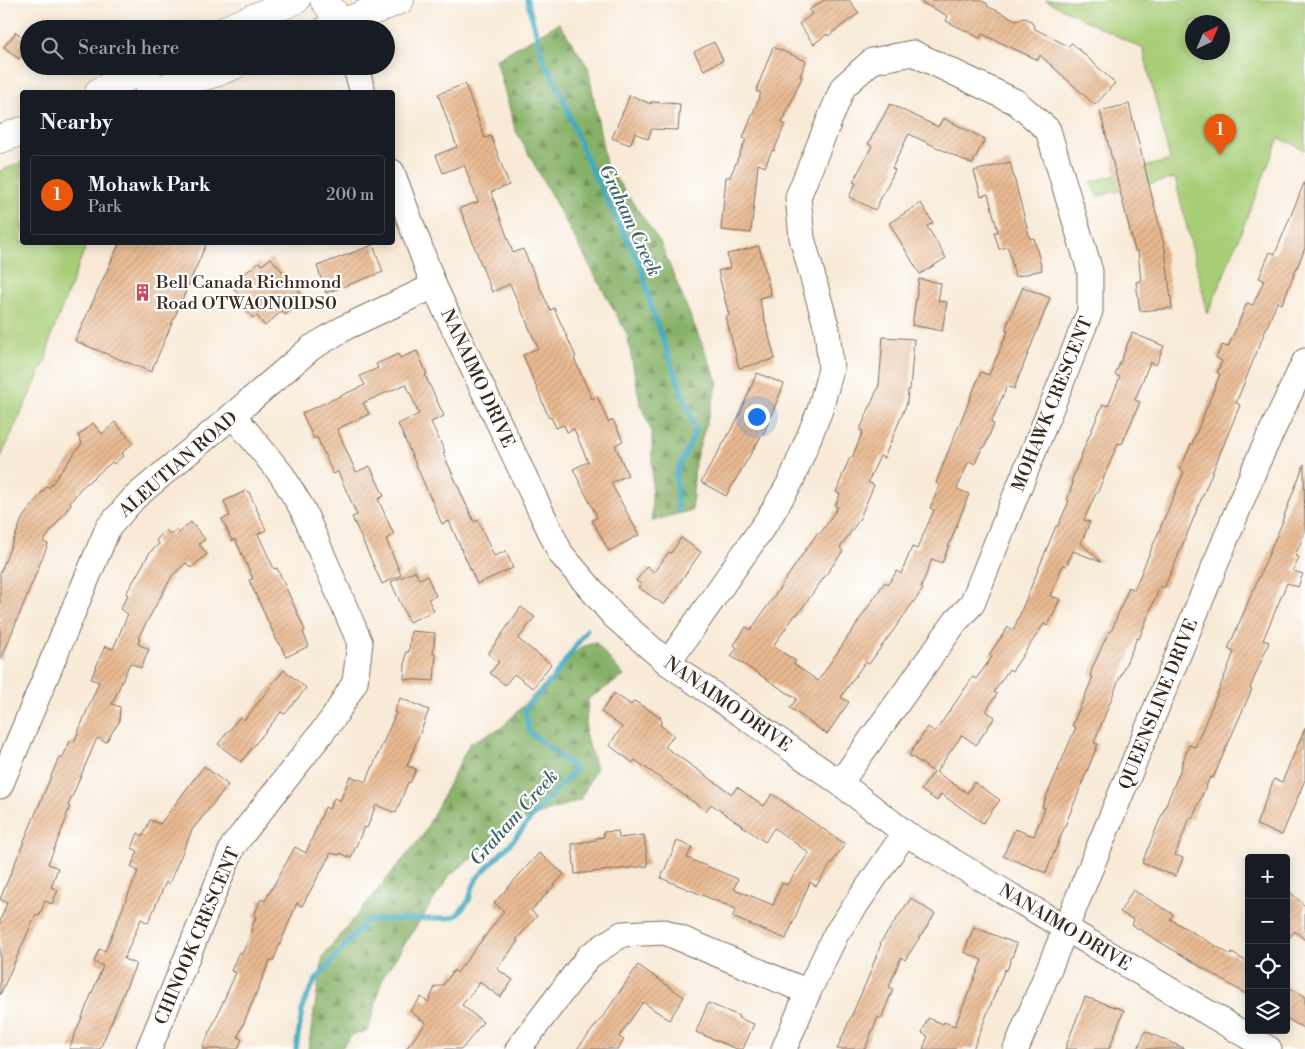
<!DOCTYPE html>
<html lang="en">
<head>
<meta charset="utf-8">
<style>
	body { margin:0; font-family:"Libre Bodoni",serif; background:#242831; color:#f1f3f6 }
	.controls { position:absolute; right:15px; bottom:15px; display:grid; overflow:hidden; border-radius:5px; box-shadow:0 2px 12px #0003 }
	.controls button { width:45px; height:45px; display:grid; place-items:center; padding:0; border:0; border-bottom:1px solid #363941; background:#171b24; color:#f1f3f6; font:25px sans-serif }
	.compass { position:absolute; left:1185px; top:15px; width:45px; height:45px; border-radius:50%; background:#171b24; box-shadow:0 2px 12px #0003; rotate:44deg }
	.you { position:absolute; left:756px; top:416px; width:18px; height:18px; margin:-12px; border:4px solid #fff; border-radius:50%; background:#1a73e8; box-shadow:0 0 0 8px #1a73e833 }
	.badge { display:grid; place-items:center; width:32px; height:32px; border-radius:50%; background:#ea580c; color:#fff; font-size:16px; font-weight:700 }
	.pin { position:absolute; translate:-50% -41px; filter:drop-shadow(0 1px 2px #0008) }
	.pin::after { content:''; position:absolute; top:26px; width:18px; height:15px; background:inherit; clip-path:polygon(0 0,100% 0,50% 100%) }
	.list { margin:0; padding:0; list-style:none }
	h2 { display:flex; justify-content:space-between; align-items:center; height:65px; margin:0; padding:0 20px; font-size:21px }
	h2 small { font-size:16px; font-weight:400; color:#9ea1a6 }
	.list li { display:grid; grid-template-columns:32px 1fr auto; gap:15px; align-items:center; box-sizing:border-box; height:80px; margin:0 10px 10px; padding:0 10px; border:1px solid #363941; border-radius:5px }
	.list b { display:block; font-size:19px; white-space:nowrap }
	.list p { margin:0; font-size:16px; white-space:nowrap; color:#9ea1a6 }
	.list em { font-size:16px; font-style:normal; color:#9ea1a6 }
	.icon { flex:none; width:28px; height:28px; fill:none; stroke:currentColor; stroke-width:2; stroke-linecap:round; stroke-linejoin:round }
	.map { position:relative; flex:none; width:1305px; height:1049px; overflow:hidden }
	.search { position:absolute; background:#171b24; box-shadow:0 2px 12px #0003; left:20px; top:20px; width:375px; height:55px; display:flex; align-items:center; gap:12px; box-sizing:border-box; padding:0 18px; border-radius:28px; color:#9ea1a6; font-size:19px }
	.panel { position:absolute; background:#171b24; box-shadow:0 2px 12px #0003; left:20px; top:90px; width:375px; height:155px; border-radius:5px }
	.map>svg:first-child { display:block }
	.forest { fill:url(#forest-firs); stroke:#606e43 }
	.green { fill:#a8ce78; stroke:#727c4b; fill-rule:evenodd }
	.lines { fill:none; stroke-linecap:round; stroke-linejoin:round }
	.stream { stroke:#41aac1; stroke-width:5 }
	.building { fill:url(#building-hatch) }
	.minor-casing { stroke:#7d6d5f; stroke-width:27 }
	.major-casing { stroke:#7d6d5f; stroke-width:29 }
	.minor { stroke:#fff; stroke-width:25 }
	.major { stroke:#fff; stroke-width:28 }
	.labels { text-anchor:middle; stroke-width:4.5; stroke-linejoin:round; paint-order:stroke }
	.poi-label { font-size:18px; fill:#3b2a1e; stroke:#fff; text-anchor:start }
	.street-label { font-size:18px; fill:#3b2a1e; stroke:#fff }
	.water-label { font-size:19px; font-style:italic; fill:#3e6467; stroke:#fff }
</style>
</head>
<body>
<div class="map">
<svg width="1305" height="1049" viewBox="0 0 1305 1049">
	<defs>
		<pattern id="forest-firs" width="22" height="20" patternUnits="userSpaceOnUse" patternTransform="scale(1.25)"><rect width="22" height="20" fill="#86b168"/><path d="M5 1l3.5 6h-7zM16 11l3.5 6h-7z" fill="#6f9055"/></pattern>
		<pattern id="building-hatch" width="6" height="6" patternUnits="userSpaceOnUse" patternTransform="scale(1.25)"><rect width="6" height="6" fill="#e8b991"/><path d="M-1 1l2-2M0 6l6-6M5 7l2-2" fill="none" stroke="#c89f7d"/></pattern>
	</defs>
	<rect width="100%" height="100%" fill="#fff"/>
	<filter id="ink" filterUnits="userSpaceOnUse"><feTurbulence type="fractalNoise" baseFrequency=".02" numOctaves="2"/><feDisplacementMap in="SourceGraphic" scale="10" xChannelSelector="R" yChannelSelector="G"/><feConvolveMatrix kernelMatrix="1 2 1 2 8 2 1 2 1" color-interpolation-filters="sRGB"/></filter>
	<filter id="wash" filterUnits="userSpaceOnUse"><feTurbulence type="fractalNoise" baseFrequency=".0096" numOctaves="4" result="noise"/><feDisplacementMap in="SourceGraphic" scale="20" xChannelSelector="R" yChannelSelector="G"/><feGaussianBlur stdDeviation="1.12" result="paint"/><feColorMatrix in="noise" values="0 0 0 0 0 0 0 0 0 0 0 0 0 0 0 0 0 1.4 0 .05"/><feComposite in="paint" operator="in"/></filter>
	<g filter="url(#wash)">
		<rect width="100%" height="100%" fill="#f8ead7"/>
		<g class="forest">
			<polygon points="559,23 588,67 606,164 660,242 718,383 695,462 692,510 652,521 652,432 640,403 627,334 515,129 496,59"/>
			<polygon points="595,642 624,676 588,699 585,734 596,768 580,800 518,822 450,875 383,977 368,1031 351,1035 341,1049 308,1049 323,956 423,835 470,743 501,728 580,648"/>
		</g>
		<g class="green">
			<path d="M 1045,0 L 1305,0 L 1305,150 L 1279,138 L 1208,314 L 1175,178 L 1098,196 L 1090,182 L 1170,160 L 1143,49 ZM 1192,22 L 1222,22 L 1222,52 L 1192,52 Z"/>
			<polygon points="22,162 22,242 87,243 51,336 46,359 0,459 0,171"/>
		</g>
		<g class="lines">
			<g class="stream">
				<polyline points="527,0 544,61 562,95 579,141 591,169 642,269 652,310 696,431 676,473 678,510"/>
				<polyline points="296,1049 303,1005 315,981 365,923 368,920 373,920 450,918 457,915 463,908 469,900 472,889 477,878 511,843 542,805 576,769 529,732 525,709 552,680 587,630"/>
			</g>
		</g>
		<g id="blocks">
			<g class="building">
				<polygon points="824,0 849,0 859,13 828,36 827,34 814,44 799,24 812,14 809,10"/>
				<polygon points="917,0 980,0 988,4 987,6 1016,20 1025,18 1031,21 1035,29 1068,46 1072,43 1115,83 1095,105 1040,55 1038,60 982,34 980,38 946,21 948,16"/>
				<polygon points="16,32 29,43 29,46 19,59 4,47"/>
				<polygon points="714,42 723,60 704,70 694,52"/>
				<polygon points="773,47 806,61 800,76 802,77 782,123 785,124 774,151 772,150 765,167 758,164 751,233 721,230 726,177 730,177 746,139 743,138 761,93 756,91 759,83"/>
				<polygon points="465,84 485,138 491,136 509,185 491,192 513,253 523,249 550,310 554,308 576,357 574,358 592,399 597,396 608,422 613,420 623,441 615,445 628,475 611,483 639,535 609,551 592,520 597,517 573,469 588,462 574,429 567,432 564,425 556,428 551,417 549,418 523,355 538,348 510,284 492,292 482,267 460,208 478,202 464,165 443,173 436,155 457,147 438,94"/>
				<polygon points="630,95 651,104 651,102 680,104 678,130 652,129 648,139 635,133 630,145 612,138"/>
				<polygon points="890,104 938,127 943,118 985,139 972,164 909,134 892,168 895,170 875,210 849,197 856,183 853,182 872,146 868,144"/>
				<polygon points="1129,104 1165,249 1172,308 1140,311 1136,282 1141,281 1138,251 1135,251 1100,111"/>
				<polygon points="1010,162 1030,239 1034,238 1042,270 1015,277 1008,247 999,249 994,232 998,232 988,194 981,196 974,171"/>
				<polygon points="1305,181 1305,248 1282,304 1277,302 1236,403 1240,405 1178,556 1164,588 1160,586 1139,639 1137,638 1116,687 1094,743 1098,744 1046,873 1003,856 1015,829 1034,836 1045,808 1042,807 1076,727 1072,726 1093,677 1090,676 1093,666 1109,631 1111,632 1129,587 1134,590 1184,472 1180,470 1191,444 1192,444 1220,374 1217,373 1222,361 1216,358 1222,345 1228,347 1247,303 1253,305 1264,280 1259,278 1270,252 1275,254"/>
				<polygon points="921,203 933,223 927,226 946,258 920,274 889,223"/>
				<polygon points="120,242 207,242 151,372 75,341"/>
				<polygon points="373,245 383,272 326,293 317,266"/>
				<polygon points="759,246 771,295 759,298 775,359 739,368 726,317 729,316 718,271 730,268 727,254"/>
				<polygon points="271,258 305,298 285,315 282,311 265,326 256,315 253,318 240,303 243,300 234,289 246,279 243,275 259,262 262,265"/>
				<polygon points="919,279 941,283 938,301 947,302 942,331 912,325"/>
				<polygon points="1023,287 1050,298 1014,389 1007,386 991,423 994,424 984,448 982,448 975,464 969,461 957,489 969,494 942,563 932,559 921,587 923,589 869,664 865,662 841,697 849,702 827,734 790,708 797,699 731,656 737,648 734,645 746,627 751,630 818,532 820,534 838,507 835,506 840,494 836,492 850,457 852,458 863,431 860,430 879,385 883,337 914,339 910,390 908,390 907,403 884,458 880,456 868,482 874,485 859,520 840,548 843,551 797,615 796,614 773,646 796,661 794,664 818,681 885,582 888,584 897,571 901,574 912,547 917,549 934,510 930,508 940,485 936,483 948,452 981,372 989,375 1008,331 1005,330"/>
				<polygon points="1132,333 1164,346 1156,365 1150,362 1135,400 1140,402 1122,444 1118,443 1097,494 1096,493 1084,520 1090,522 1081,543 1101,562 1073,551 1066,566 1063,565 1050,596 1060,599 1048,626 1044,624 1012,671 1009,669 994,692 997,694 986,711 995,717 976,745 962,735 936,772 967,793 974,782 1000,800 983,823 941,794 937,801 921,790 934,772 909,755 928,727 935,732 973,677 976,679 992,657 989,655 1008,627 1013,631 1056,526 1058,526 1069,501 1067,500 1073,483 1071,482 1086,443 1103,404 1108,406 1120,377 1115,375"/>
				<polygon points="417,351 427,374 425,375 444,416 431,422 445,452 443,453 474,522 478,520 494,556 506,551 513,568 477,584 449,521 442,524 398,424 419,414 406,384 363,403 369,414 337,429 356,472 370,466 384,496 378,499 394,535 386,539 401,575 382,584 352,517 357,515 338,472 333,474 317,437 314,439 302,413 365,385 360,376 378,368 376,364 398,354 400,358"/>
				<polygon points="757,373 784,384 764,433 763,433 726,496 701,482 738,418"/>
				<polygon points="115,422 133,443 122,453 124,455 114,464 112,462 80,489 70,503 71,504 43,542 48,544 0,662 0,573 23,517 47,486 49,488 82,443 78,436 93,423 102,434"/>
				<polygon points="1304,464 1305,532 1295,556 1299,557 1293,571 1303,574 1298,587 1287,583 1263,640 1269,642 1250,688 1252,689 1213,778 1210,777 1192,819 1190,818 1175,855 1183,858 1176,876 1167,873 1142,863 1182,766 1181,766 1189,745 1195,747 1227,670 1234,652 1228,649 1283,521 1282,521"/>
				<polygon points="248,490 266,530 258,534 274,569 277,568 305,630 303,632 309,646 286,657 279,642 278,643 249,580 253,579 235,539 232,541 222,519 230,516 224,501"/>
				<polygon points="191,522 205,539 199,544 207,554 191,568 186,563 172,576 138,638 140,639 138,644 149,649 141,668 130,663 112,704 120,707 119,722 106,742 97,738 68,806 70,807 66,816 67,817 48,864 58,868 51,887 58,890 52,904 45,901 39,916 36,914 0,995 0,921 7,903 0,899 59,757 62,759 70,741 74,742 99,682 91,679 105,646 113,649 128,614 120,609 128,595 126,594 150,552 159,544 156,540 166,530 170,535 176,530 179,533"/>
				<polygon points="681,538 701,552 664,605 638,587 641,584 636,581 647,566 654,572 669,552 671,553"/>
				<polygon points="415,571 419,579 427,576 436,596 428,599 434,611 409,622 391,582"/>
				<polygon points="521,607 535,617 518,639 551,664 533,688 514,674 505,685 490,673 499,662 488,654"/>
				<polygon points="411,631 435,633 433,654 436,654 434,681 404,679 406,652 409,652"/>
				<polygon points="284,670 306,688 285,714 281,712 241,762 218,744 240,717 244,720"/>
				<polygon points="614,693 631,705 634,701 661,717 660,719 662,721 660,725 674,735 665,747 732,794 737,787 764,806 772,794 845,844 816,886 810,882 786,939 732,917 736,909 661,878 677,841 692,847 687,858 738,879 734,889 773,905 782,883 787,885 809,853 774,828 765,842 711,804 706,811 635,760 633,763 609,745 622,727 601,712"/>
				<polygon points="400,698 429,710 407,766 416,769 410,783 408,782 396,813 376,805 367,828 364,827 351,858 340,853 339,855 331,853 302,906 297,903 273,961 270,960 238,1037 242,1039 238,1049 202,1049 236,973 231,971 239,952 242,954 251,934 251,930 256,917 254,916 261,899 265,901 295,847 306,853 325,807 329,809 334,798 340,801 350,776 366,782 396,713 394,712"/>
				<polygon points="1305,728 1305,780 1282,835 1256,825 1274,779 1282,782"/>
				<polygon points="204,766 228,785 192,830 169,884 166,882 148,923 141,919 124,959 136,964 100,1049 69,1049 103,966 94,962 99,949 105,951 138,871 131,867 138,851 132,848 138,833 143,836 150,820 160,824"/>
				<polygon points="618,831 619,838 644,835 648,866 575,874 572,844 596,840 596,838 604,837 603,832"/>
				<polygon points="539,853 564,874 531,911 537,916 516,940 518,941 497,969 513,980 500,997 480,982 462,1005 483,1022 462,1049 406,1049 426,1023 410,1011 421,997 428,1002 435,987 443,985 454,970 457,973 504,911 494,903"/>
				<polygon points="1286,888 1305,906 1305,940 1295,931 1286,941"/>
				<polygon points="1133,890 1173,914 1170,919 1231,955 1232,953 1249,963 1249,996 1132,925 1134,920 1120,912"/>
				<polygon points="911,898 935,914 905,960 901,957 889,987 893,989 881,1019 878,1017 865,1049 837,1049 868,978 881,944 880,943"/>
				<polygon points="974,927 1017,944 1007,970 1005,969 973,1049 923,1049 928,1036 922,1033 928,1018 943,1024 944,1022 955,1026 982,960 964,952"/>
				<polygon points="638,965 684,997 669,1020 643,1002 619,1037 624,1040 618,1049 577,1049 604,1015"/>
				<polygon points="1286,986 1305,996 1305,1029 1286,1018"/>
				<polygon points="1085,997 1124,1010 1109,1049 1065,1049"/>
				<polygon points="708,1003 739,1016 738,1018 754,1024 743,1049 737,1049 696,1032"/>
				<polygon points="1145,1031 1186,1049 1138,1049"/>
			</g>
		</g>
	</g>
	<g filter="url(#ink)">
		<use href="#blocks" fill-opacity="0" stroke="#7d6d5f" stroke-width="1"/>
		<g class="lines">
			<defs>
				<g id="minor">
					<polyline points="355,66 363,92"/>
					<polyline points="392,172 434,286 561,554 614,616 668,663 840,783 905,833 1269,1049"/>
					<polyline points="668,663 769,518 791,481 820,410 831,369 827,329 802,238 798,197 843,87 872,61 913,53 1016,102 1048,130 1090,271 1090,311 972,604 956,621 840,783"/>
					<polyline points="0,786 108,528 134,498 233,415 311,348 346,327 434,286"/>
					<polyline points="149,1049 233,846 334,717 355,682 360,643 303,510 282,475 233,415"/>
					<polyline points="518,1049 589,956 622,934 665,932 808,992"/>
					<polyline points="784,1049 808,992 836,934 905,833"/>
					<polyline points="1016,1049 1257,463 1305,361"/>
				</g>
				<g id="major">
					<polyline points="324,0 342,23"/>
					<polyline points="227,29 296,0"/>
					<polyline points="327,29 400,0"/>
					<polyline points="99,92 149,66"/>
					<polyline points="149,92 215,73 233,66"/>
					<polyline points="0,139 22,131"/>
				</g>
			</defs>
			<use href="#minor" class="minor-casing"/>
			<use href="#major" class="major-casing"/>
			<use href="#minor" class="minor"/>
			<use href="#major" class="major"/>
		</g>
	</g>
	<defs>
		<symbol id="building-bare" viewBox="-9 -9 18 18"><path d="M-4-6H4V6H1V3H-1V6H-4ZM-2.5-4.3h1.7v1.8h-1.7ZM.8-4.3h1.7v1.8H.8ZM-2.5-1h1.7V.8h-1.7ZM.8-1h1.7V.8H.8Z" fill="#d1495b" stroke="#fff" stroke-width="2.5" paint-order="stroke"/></symbol>
	</defs>
	<g fill-rule="evenodd">
		<use href="#building-bare" x="130" y="280" width="25" height="25"/>
	</g>
	<g class="labels">
		<g class="poi-label">
			<text x="156" y="288">Bell Canada Richmond<tspan x="156" dy="21">Road OTWAON01DS0</tspan></text>
		</g>
		<g class="street-label">
			<text transform="translate(478 378) rotate(65)" y="6">NANAIMO DRIVE</text>
			<text transform="translate(1052 404) rotate(-68)" y="6">MOHAWK CRESCENT</text>
			<text transform="translate(178 464) rotate(-41)" y="6">ALEUTIAN ROAD</text>
			<text transform="translate(728 704) rotate(35)" y="6">NANAIMO DRIVE</text>
			<text transform="translate(1158 704) rotate(-68)" y="6">QUEENSLINE DRIVE</text>
			<text transform="translate(1065 927) rotate(31)" y="6">NANAIMO DRIVE</text>
			<text transform="translate(197 936) rotate(-67)" y="6">CHINOOK CRESCENT</text>
		</g>
		<g class="water-label">
			<text transform="translate(631 220) rotate(65)" y="7">Graham Creek</text>
			<text transform="translate(513 817) rotate(-48)" y="7">Graham Creek</text>
		</g>
	</g>
</svg>
<div class="controls">
<button>+</button>
<button>−</button>
<button><svg class="icon" aria-label="locate" viewBox="0 0 24 24"><circle cx="12" cy="12" r="6"/><path d="M12 2v4M12 18v4M2 12h4M18 12h4"/></svg></button>
<button><svg class="icon" aria-label="layers" viewBox="0 0 24 24"><path d="M12 4l9 5-9 5-9-5zM3 14l9 5 9-5"/></svg></button>
</div>
<svg class="compass" viewBox="-18 -18 36 36"><path d="M0-13l5 13h-10z" fill="#e53935"/><path d="M0 13l5-13h-10z" fill="#9ea1a6"/></svg>
<div class="you"></div>
<div class="pin badge" style="left:1220px;top:155px">1</div>
<div class="search"><svg class="icon" aria-label="search" viewBox="0 0 24 24"><circle cx="10" cy="10" r="6"/><path d="M15 15l6 6"/></svg>Search here</div>
<section class="panel">
<h2>Nearby<small></small></h2>
<ul class="list">
<li><span class="badge">1</span><div><b>Mohawk Park</b><p>Park</p></div><em>200 m</em></li>
</ul>
</section>
</div>
</body>
</html>
